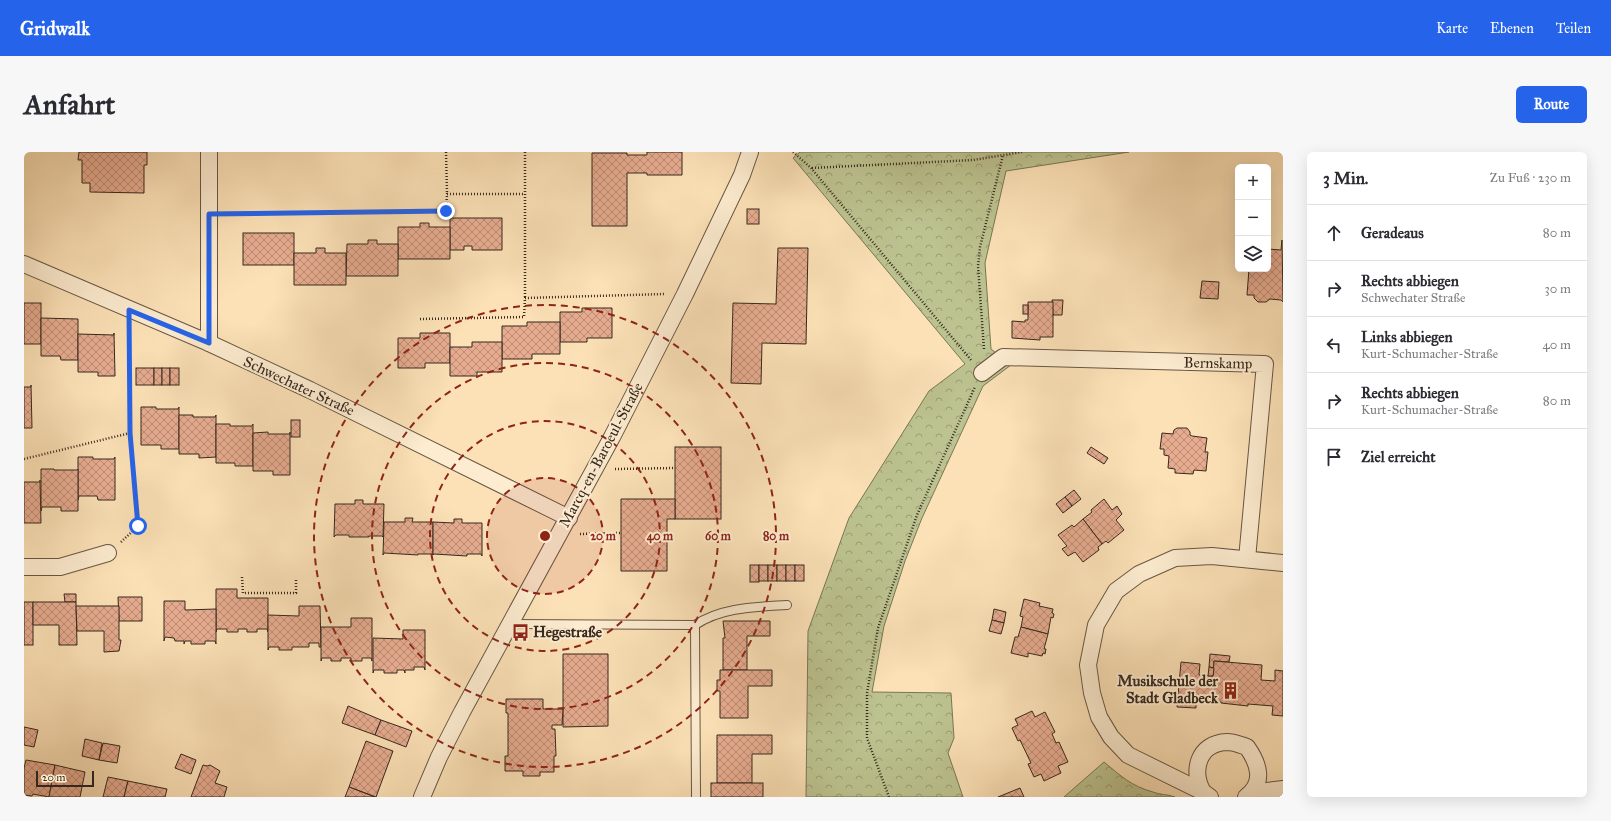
<!DOCTYPE html>
<html lang="de">
<head>
<meta charset="utf-8">
<style>
	body { margin:0; font-family:"IM FELL Great Primer",serif; background:#f7f7f7; color:#2b2b33 }
	.controls { position:absolute; right:12px; top:12px; display:grid; overflow:hidden; border-radius:6px; box-shadow:0 4px 16px #0002 }
	.controls button { width:36px; height:36px; display:grid; place-items:center; padding:0; border:0; border-bottom:1px solid #e1e1e2; background:#fff; color:#2b2b33; font:20px sans-serif }
	.scale { position:absolute; left:12px; bottom:10px; width:58px; box-sizing:border-box; padding-left:4px; border:2px solid #36281e; border-top:0; font-size:11px; line-height:14px; white-space:nowrap; color:#36281e; -webkit-text-stroke:3px #fdecd0; paint-order:stroke }
	.stop { position:absolute; width:12px; height:12px; margin:-9px; border:3px solid #2563eb; border-radius:50%; background:#fff }
	.stop.end { background:#2563eb; border-color:#fff; box-shadow:0 1px 4px #0008 }
	.list { margin:0; padding:0; list-style:none }
	h2 { display:flex; justify-content:space-between; align-items:center; height:52px; margin:0; padding:0 16px; font-size:17px }
	h2 small { font-size:13px; font-weight:400; color:#7c7c81 }
	.list li { display:grid; grid-template-columns:26px 1fr auto; gap:12px; align-items:center; box-sizing:border-box; height:56px; padding:0 16px; border-top:1px solid #e1e1e2 }
	.list b { display:block; font-size:15px; white-space:nowrap }
	.list p { margin:0; font-size:13px; white-space:nowrap; color:#7c7c81 }
	.list em { font-size:13px; font-style:normal; color:#7c7c81 }
	.icon { flex:none; width:22px; height:22px; fill:none; stroke:currentColor; stroke-width:2; stroke-linecap:round; stroke-linejoin:round }
	.map { position:relative; flex:none; width:1259px; height:645px; overflow:hidden; border-radius:6px }
	header { display:flex; align-items:center; gap:24px; box-sizing:border-box; height:56px; padding:0 20px; background:#2563eb; color:#fff }
	header strong { font-size:19px }
	nav { display:flex; gap:22px; margin-inline-start:auto; font-size:14px }
	.intro { display:flex; align-items:center; justify-content:space-between; box-sizing:border-box; height:96px; padding:0 24px }
	h1 { margin:0; font-size:28px }
	.button { padding:10px 18px; border-radius:6px; background:#2563eb; color:#fff; font-size:14px; font-weight:700 }
	main { display:flex; gap:24px; padding:0 24px }
	aside { flex:1; background:#fff; border-radius:6px; box-shadow:0 4px 16px #0002 }
	.map>svg:first-child { display:block }
	.forest { fill:url(#forest-crowns); stroke:#797657 }
	.building { fill:url(#building-cross-hatch); stroke:#36281e }
	.lines { fill:none; stroke-linecap:round; stroke-linejoin:round }
	.lane-casing { stroke:#685644; stroke-width:10 }
	.street-casing { stroke:#685644; stroke-width:18 }
	.path { stroke:#36281e; stroke-width:2.5; stroke-dasharray:1 2; stroke-linecap:butt }
	.lane { stroke:#fdecd0; stroke-width:8 }
	.street { stroke:#fdecd0; stroke-width:16 }
	.route { stroke:#2563eb; stroke-width:5 }
	.ring { fill:none; stroke:#8f2418; stroke-width:2; stroke-dasharray:7 5 }
	.labels { text-anchor:middle; stroke-width:4; stroke-linejoin:round; paint-order:stroke }
	.street-label { font-size:15px; fill:#36281e; stroke:#fdecd0 }
	.poi-label { font-size:15px; font-weight:bold; fill:#36281e; stroke:#fdecd0; text-anchor:start }
	.centre { fill:#8f2418; stroke:#fdecd0; stroke-width:2 }
	.ring-label { font-size:12px; text-anchor:middle; font-weight:bold; fill:#8f2418; stroke:#fdecd0; stroke-width:4; stroke-linejoin:round; paint-order:stroke }
</style>
</head>
<body>
<header>
<strong>Gridwalk</strong>
<nav><a>Karte</a><a>Ebenen</a><a>Teilen</a></nav>
</header>
<div class="intro"><h1>Anfahrt</h1><a class="button">Route</a></div>
<main>
<div class="map">
<svg width="1259" height="645" viewBox="0 0 1259 645">
	<defs>
		<pattern id="forest-crowns" width="20" height="18" patternUnits="userSpaceOnUse"><rect width="20" height="18" fill="#bcc390"/><path d="M2 6a3 3 0 1 1 6 0M12 15a3 3 0 1 1 6 0" fill="none" stroke="#9a9e75"/></pattern>
		<pattern id="building-cross-hatch" width="8" height="8" patternUnits="userSpaceOnUse"><rect width="8" height="8" fill="#e7ac90"/><path d="M0 0l8 8M0 8l8-8" fill="none" stroke="#bc8c75"/></pattern>
	</defs>
	<rect width="100%" height="100%" fill="#fce1b7"/>
	<filter id="stains"><feTurbulence type="fractalNoise" baseFrequency=".005" numOctaves="4"/><feColorMatrix values="0 0 0 0 .2 0 0 0 0 .09 0 0 0 0 .02 0 0 0 .5 -.17"/></filter>
	<radialGradient id="worn" r=".72"><stop offset=".6" stop-color="#630" stop-opacity="0"/><stop offset="1" stop-color="#630" stop-opacity=".3"/></radialGradient>
	<g class="forest">
		<polygon points="776,0 1105,0 982,19 961,111 967,197 987,213 959,234 898,366 881,409 860,474 848,540 927,541 930,586 924,601 939,645 782,645 784,479 825,366 905,239 941,212 769,6"/>
		<path d="M 1080,610 C 1097,624 1107,634 1129,640 C 1136,643 1143,642 1151,645 L 1040,645 Z"/>
	</g>
	<g class="building">
		<polygon points="55,0 123,0 123,13 120,13 120,41 66,40 66,31 58,31 58,8 54,8"/>
		<polygon points="623,0 658,0 658,23 623,23 623,21 603,21 603,74 568,74 568,1 603,1 603,3 623,3"/>
		<rect x="723" y="57" width="12" height="15"/>
		<polygon points="426,66 478,66 478,98 448,98 448,94 440,94 440,98 426,98"/>
		<polygon points="396,71 405,71 405,75 426,75 426,107 374,107 374,75 396,75"/>
		<rect x="219" y="81" width="51" height="32"/>
		<polygon points="344,88 353,88 353,92 374,92 374,124 322,124 323,92 344,92"/>
		<polygon points="1258,88 1259,150 1257,148 1246,147 1242,150 1234,150 1230,146 1230,143 1223,143 1225,117 1244,117 1244,97 1257,98"/>
		<polygon points="292,96 301,96 301,101 322,101 322,133 270,133 270,101 292,101"/>
		<polygon points="754,96 784,96 782,192 738,191 737,232 707,231 709,151 752,152"/>
		<polygon points="1178,129 1195,130 1194,147 1176,146"/>
		<polygon points="1028,148 1039,148 1038,163 1029,163"/>
		<polygon points="1004,150 1029,150 1029,185 1016,185 1016,188 988,186 988,169 1001,170 1001,168 1004,168"/>
		<rect x="0" y="151" width="17" height="41"/>
		<rect x="999" y="153" width="5" height="9"/>
		<polygon points="558,156 588,156 588,186 563,186 563,190 536,190 536,160 558,160"/>
		<polygon points="17,166 54,167 54,208 37,208 36,204 17,204"/>
		<polygon points="503,170 536,170 536,202 508,202 508,207 478,207 478,174 503,174"/>
		<polygon points="90,181 91,224 74,224 74,220 54,220 54,182 90,183"/>
		<polygon points="396,181 426,181 426,211 401,211 401,216 374,216 374,186 396,186"/>
		<polygon points="448,190 478,190 478,220 453,220 453,224 426,224 426,195 448,195"/>
		<rect x="112" y="216" width="18" height="17"/>
		<rect x="130" y="216" width="8" height="17"/>
		<rect x="138" y="216" width="8" height="17"/>
		<rect x="146" y="216" width="9" height="17"/>
		<polygon points="7,233 8,276 0,276 0,235 7,235"/>
		<polygon points="117,255 132,255 132,257 154,257 155,255 155,297 137,297 137,293 117,293"/>
		<polygon points="155,263 169,263 169,265 191,265 192,263 192,305 175,306 175,302 155,302"/>
		<rect x="267" y="268" width="9" height="17"/>
		<polygon points="192,272 206,272 206,274 228,274 229,272 229,314 211,314 211,311 192,311"/>
		<polygon points="1153,276 1163,276 1166,280 1166,283 1168,284 1183,286 1181,300 1184,300 1182,319 1170,318 1169,322 1151,321 1151,317 1144,316 1145,304 1140,303 1140,297 1136,297 1138,281 1149,282 1150,278"/>
		<polygon points="244,280 244,282 266,282 266,280 266,323 249,323 249,319 229,319 229,281"/>
		<rect x="651" y="295" width="46" height="72"/>
		<polygon points="1067,295 1084,306 1080,312 1063,301"/>
		<polygon points="54,305 69,305 69,307 90,307 91,305 91,348 74,348 73,344 55,344 54,348"/>
		<polygon points="17,317 30,317 30,318 53,318 54,317 54,359 37,359 37,355 18,355 17,359"/>
		<polygon points="16,328 17,371 0,371 0,330 16,330"/>
		<polygon points="1050,338 1057,347 1048,354 1041,345"/>
		<polygon points="1041,345 1048,354 1039,361 1032,352"/>
		<polygon points="597,347 651,347 651,367 643,367 643,419 597,419"/>
		<polygon points="1080,347 1088,358 1093,354 1098,362 1092,368 1100,378 1084,391 1082,389 1078,392 1059,367 1068,360 1067,358"/>
		<polygon points="331,348 339,348 339,352 360,352 359,385 358,384 345,384 345,385 325,385 325,383 312,383 310,385 311,352 331,352"/>
		<polygon points="381,366 389,366 388,370 409,370 409,403 408,402 394,402 394,403 360,401 359,403 360,370 381,370"/>
		<polygon points="430,367 438,367 438,371 458,371 458,404 457,402 443,402 443,404 410,402 409,403 409,370 430,371"/>
		<polygon points="1059,367 1078,392 1074,395 1075,398 1059,410 1051,400 1044,404 1038,397 1043,394 1034,383 1048,373 1050,375"/>
		<rect x="726" y="413" width="9" height="17"/>
		<rect x="735" y="413" width="9" height="16"/>
		<rect x="744" y="413" width="9" height="16"/>
		<rect x="753" y="413" width="9" height="16"/>
		<rect x="762" y="413" width="9" height="16"/>
		<rect x="771" y="413" width="9" height="16"/>
		<polygon points="192,437 213,437 213,446 244,446 244,480 243,477 233,477 233,480 223,480 223,477 214,477 214,480 203,480 203,477 193,477 192,480"/>
		<polygon points="40,442 52,442 52,450 41,450"/>
		<polygon points="94,445 118,445 118,469 95,469"/>
		<polygon points="1000,447 1016,451 1015,454 1029,457 1028,461 1030,462 1029,466 1027,465 1024,482 997,475 999,465 996,464"/>
		<polygon points="140,449 161,449 161,458 192,457 192,492 191,489 181,489 181,492 167,492 167,489 161,489 160,492 160,489 151,489 150,486 141,485 140,489"/>
		<rect x="0" y="450" width="9" height="43"/>
		<polygon points="9,450 52,450 53,493 35,493 35,473 9,473"/>
		<polygon points="52,454 95,454 95,488 97,488 95,499 80,500 80,479 53,479"/>
		<polygon points="275,454 296,454 297,495 295,495 295,491 285,491 285,495 268,495 268,498 255,498 255,495 245,495 244,498 244,463 275,464"/>
		<polygon points="970,457 982,460 980,471 968,468"/>
		<polygon points="327,466 348,466 348,509 347,506 338,506 338,509 327,509 327,506 317,506 317,509 307,509 307,506 298,506 297,509 297,475 327,475"/>
		<polygon points="968,468 980,471 977,482 965,479"/>
		<polygon points="699,469 746,469 746,484 723,484 723,518 699,518 699,486 701,486"/>
		<polygon points="997,475 1024,482 1020,497 1022,497 1021,502 1019,501 1018,504 1004,501 1004,505 987,501 991,485 994,485"/>
		<polygon points="379,478 401,478 401,518 400,515 390,515 390,518 381,518 381,521 380,518 373,518 373,521 360,521 360,518 350,518 349,521 349,486 379,487"/>
		<polygon points="539,502 584,502 584,574 539,575"/>
		<polygon points="1186,502 1206,504 1205,510 1190,509 1190,516 1185,515"/>
		<polygon points="1190,509 1238,513 1237,528 1251,529 1251,518 1259,519 1259,564 1248,563 1249,554 1224,552 1224,554 1197,551 1197,550 1172,548 1172,556 1153,555 1157,510 1176,512 1175,523 1189,524"/>
		<polygon points="1185,515 1190,516 1189,524 1184,524"/>
		<polygon points="696,518 748,518 748,534 724,534 724,566 696,566 696,539 693,539 693,528 696,528"/>
		<polygon points="482,547 519,547 519,557 539,557 538,573 528,573 528,577 531,577 532,604 530,604 530,620 516,620 516,624 499,624 499,619 481,619 481,604 484,604 484,561 482,561"/>
		<polygon points="324,554 357,568 351,583 318,571"/>
		<polygon points="1008,559 1011,565 1021,560 1031,580 1028,582 1032,591 1035,590 1044,610 1034,614 1037,621 1020,629 1017,622 1010,625 1004,612 1007,611 996,588 994,589 988,576 994,573 991,567"/>
		<polygon points="357,568 388,579 382,595 351,583"/>
		<polygon points="0,575 14,578 10,595 0,593"/>
		<polygon points="693,583 748,583 748,602 728,602 728,631 693,631"/>
		<polygon points="61,587 78,591 75,608 58,604"/>
		<polygon points="342,589 369,599 352,645 325,635"/>
		<polygon points="79,591 96,594 93,611 75,608"/>
		<polygon points="157,602 172,608 167,622 151,616"/>
		<polygon points="2,608 31,613 25,645 9,642 8,644 0,643 0,616"/>
		<polygon points="31,613 61,620 56,645 25,645"/>
		<polygon points="179,613 183,614 186,613 196,619 191,631 203,635 200,645 167,645"/>
		<polygon points="84,625 104,629 100,645 79,645"/>
		<polygon points="104,629 143,637 141,645 100,645"/>
		<rect x="687" y="631" width="52" height="14"/>
		<polygon points="325,635 351,645 321,645"/>
		<polygon points="996,636 1000,645 974,645"/>
	</g>
	<g class="lines">
		<defs>
			<g id="lane">
				<polyline points="486,472 671,473 672,645"/>
				<path d="M 671,473 C 698,455 732,455 763,453"/>
			</g>
			<g id="street">
				<polyline points="0,112 185,191 286,238 545,366"/>
				<polyline points="185,191 185,0"/>
				<polyline points="958,221 979,205 1241,212 1223,407"/>
				<polyline points="0,415 36,415 84,401"/>
				<path d="M 1179,640 C 1167,619 1174,591 1203,590 C 1210,590 1217,593 1223,595 C 1235,612 1241,631 1222,645"/>
				<polyline points="1228,641 1259,637"/>
				<polyline points="398,645 415,605 438,560 588,285 661,142 718,23 726,0"/>
				<polyline points="1186,645 1179,640 1104,603 1087,585 1075,565 1068,541 1064,513 1072,473 1092,439 1115,422 1151,406 1188,404 1259,411"/>
			</g>
		</defs>
		<use href="#lane" class="lane-casing"/>
		<use href="#street" class="street-casing"/>
		<g class="path">
			<polyline points="422,0 423,41"/>
			<polyline points="501,0 501,146"/>
			<polyline points="769,0 787,16 947,208"/>
			<polyline points="788,16 949,8 998,0"/>
			<polyline points="202,61 422,59 423,42 501,42"/>
			<polyline points="396,167 500,165 501,146 641,142"/>
			<polyline points="960,197 954,114 956,95 979,3"/>
			<polyline points="0,307 106,281"/>
			<polyline points="591,317 651,316"/>
			<polyline points="556,382 597,381"/>
			<polyline points="97,390 114,374 106,281 105,175"/>
			<polyline points="218,425 219,441 272,441 272,427"/>
			<polyline points="865,645 843,586 843,541 854,476 893,363 951,235"/>
		</g>
		<use href="#lane" class="lane"/>
		<use href="#street" class="street"/>
	</g>
	<g class="lines">
		<polyline class="route" points="114,374 106,281 105,158 185,191 185,62 422,59"/>
	</g>
	<circle cx="521" cy="384" r="58" fill="#8f2418" fill-opacity=".12"/>
	<g class="ring">
		<circle cx="521" cy="384" r="58"/>
		<circle cx="521" cy="384" r="115"/>
		<circle cx="521" cy="384" r="173"/>
		<circle cx="521" cy="384" r="231"/>
	</g>
	<defs>
		<symbol id="bus-bare" viewBox="-9 -9 18 18"><path d="M-5-6H5V4H4V6H2V4H-2V6H-4V4H-5ZM-3.5-4V0h7V-4ZM-3.5 1.2v1.5H-2V1.2ZM2 1.2v1.5H3.5V1.2Z" fill="#8f2418" stroke="#fdecd0" stroke-width="2.5" paint-order="stroke"/></symbol>
		<symbol id="building-bare" viewBox="-9 -9 18 18"><path d="M-4-6H4V6H1V3H-1V6H-4ZM-2.5-4.3h1.7v1.8h-1.7ZM.8-4.3h1.7v1.8H.8ZM-2.5-1h1.7V.8h-1.7ZM.8-1h1.7V.8H.8Z" fill="#8f2418" stroke="#fdecd0" stroke-width="2.5" paint-order="stroke"/></symbol>
	</defs>
	<g fill-rule="evenodd">
		<use href="#bus-bare" x="484" y="468" width="25" height="25"/>
		<use href="#building-bare" x="1194" y="526" width="25" height="25"/>
	</g>
	<g class="labels">
		<g class="street-label">
			<text transform="translate(1194 211) rotate(1)" y="5">Bernskamp</text>
			<text transform="translate(275 234) rotate(25)" y="5">Schwechater Straße</text>
			<text transform="translate(577 303) rotate(-62)" y="5">Marcq-en-Baroeul-Straße</text>
		</g>
		<g class="poi-label">
			<text x="509" y="485">Hegestraße</text>
			<text x="1194" y="534" text-anchor="end">Musikschule der<tspan x="1194" dy="17">Stadt Gladbeck</tspan></text>
		</g>
	</g>
	<circle cx="521" cy="384" r="6" class="centre"/>
	<g class="ring-label">
		<text x="579" y="388">20 m</text>
		<text x="636" y="388">40 m</text>
		<text x="694" y="388">60 m</text>
		<text x="752" y="388">80 m</text>
	</g>
	<rect width="100%" height="100%" filter="url(#stains)"/>
	<rect width="100%" height="100%" fill="url(#worn)"/>
</svg>
<div class="controls">
<button>+</button>
<button>−</button>
<button><svg class="icon" aria-label="layers" viewBox="0 0 24 24"><path d="M12 4l9 5-9 5-9-5zM3 14l9 5 9-5"/></svg></button>
</div>
<div class="scale">20 m</div>
<div class="stop" style="left:114px;top:374px"></div>
<div class="stop end" style="left:422px;top:59px"></div>
</div>
<aside>
<h2>3 Min.<small>Zu Fuß · 230 m</small></h2>
<ul class="list">
<li><svg class="icon" aria-label="ahead" viewBox="0 0 24 24"><path d="M12 20V5M6 11l6-6 6 6"/></svg><div><b>Geradeaus</b></div><em>80 m</em></li>
<li><svg class="icon" aria-label="right" viewBox="0 0 24 24"><path d="M7 20v-9h11M14 6l5 5-5 5"/></svg><div><b>Rechts abbiegen</b><p>Schwechater Straße</p></div><em>30 m</em></li>
<li><svg class="icon" aria-label="left" viewBox="0 0 24 24"><path d="M17 20v-9H6M10 6l-5 5 5 5"/></svg><div><b>Links abbiegen</b><p>Kurt-Schumacher-Straße</p></div><em>40 m</em></li>
<li><svg class="icon" aria-label="right" viewBox="0 0 24 24"><path d="M7 20v-9h11M14 6l5 5-5 5"/></svg><div><b>Rechts abbiegen</b><p>Kurt-Schumacher-Straße</p></div><em>80 m</em></li>
<li><svg class="icon" aria-label="arrive" viewBox="0 0 24 24"><path d="M6 21V4h12l-3 4 3 4H6"/></svg><div><b>Ziel erreicht</b></div></li>
</ul>
</aside>
</main>
</body>
</html>
